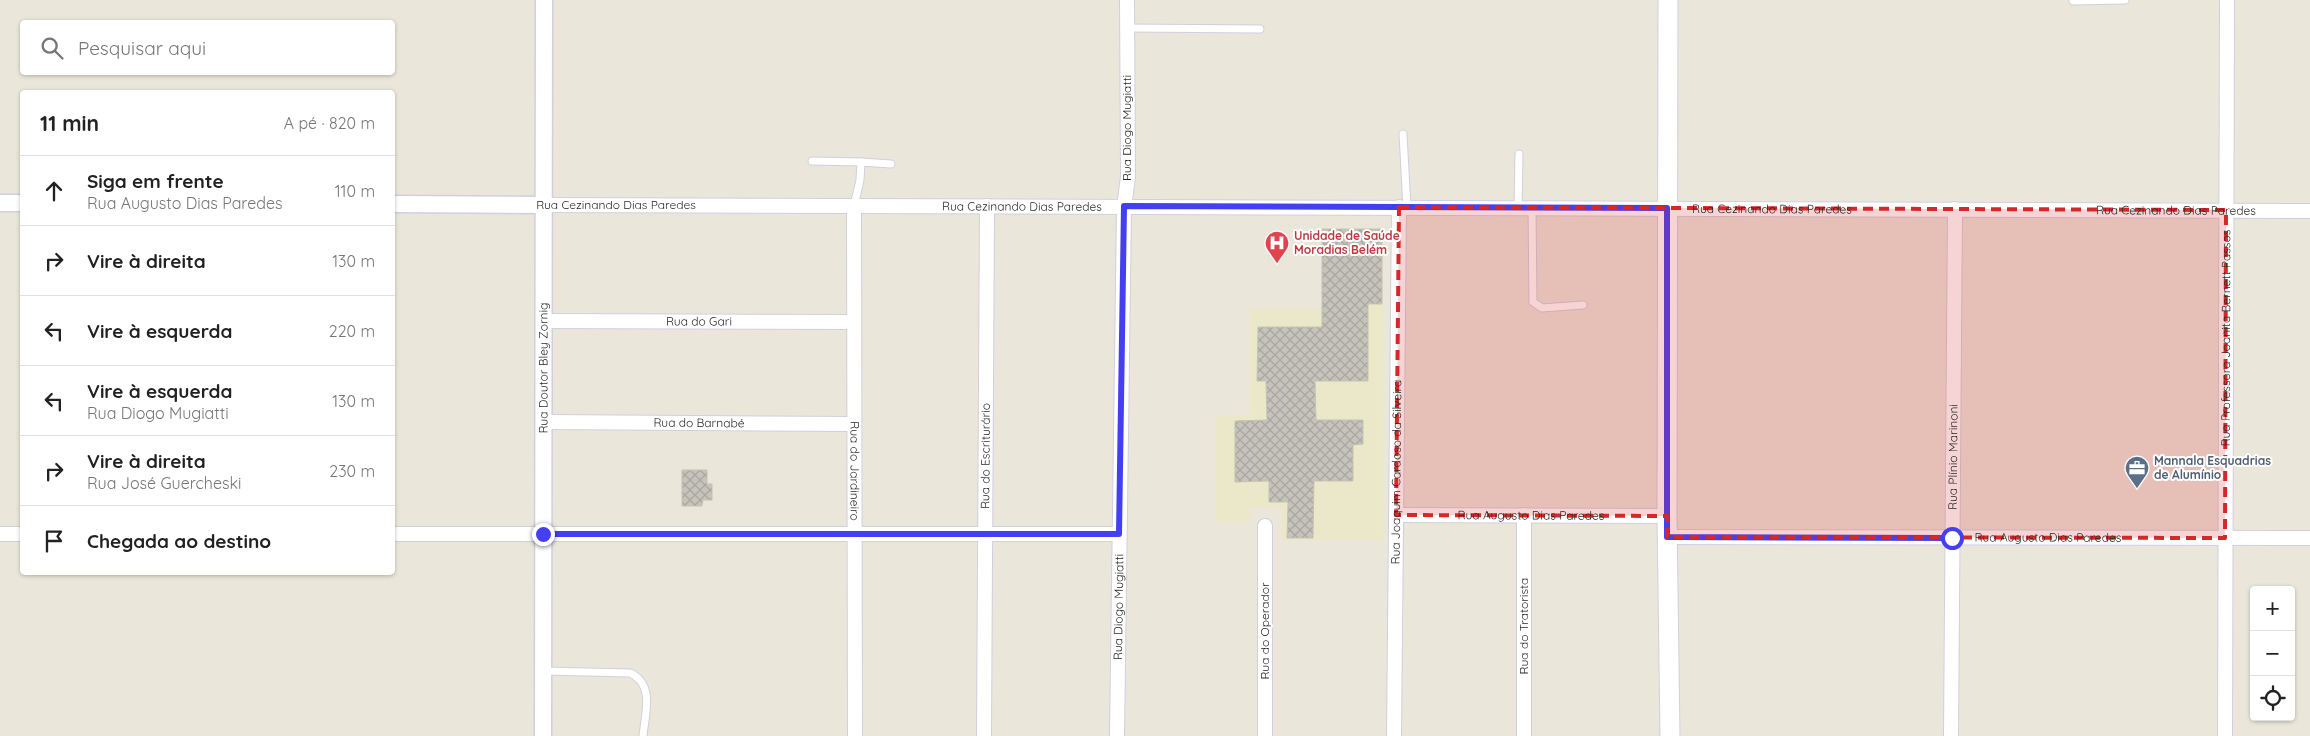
<!DOCTYPE html>
<html lang="pt">
<head>
<meta charset="utf-8">
<style>
	body { margin:0; font-family:Quicksand,sans-serif; background:#f6f6f6; color:#222 }
	.controls { position:absolute; right:15px; bottom:15px; display:grid; overflow:hidden; border-radius:5px; box-shadow:0 1px 4px #0004 }
	.controls button { width:45px; height:45px; display:grid; place-items:center; padding:0; border:0; border-bottom:1px solid #e0e0e0; background:#fff; color:#222; font:25px sans-serif }
	.stop { position:absolute; width:15px; height:15px; margin:-11px; border:4px solid #453ff2; border-radius:50%; background:#fff }
	.stop.end { background:#453ff2; border-color:#fff; box-shadow:0 1px 5px #0008 }
	.list { margin:0; padding:0; list-style:none }
	h2 { display:flex; justify-content:space-between; align-items:center; height:65px; margin:0; padding:0 20px; font-size:21px }
	h2 small { font-size:16px; font-weight:400; color:#767676 }
	.list li { display:grid; grid-template-columns:32px 1fr auto; gap:15px; align-items:center; box-sizing:border-box; height:70px; padding:0 20px; border-top:1px solid #e0e0e0 }
	.list b { display:block; font-size:19px; white-space:nowrap }
	.list p { margin:0; font-size:16px; white-space:nowrap; color:#767676 }
	.list em { font-size:16px; font-style:normal; color:#767676 }
	.icon { flex:none; width:28px; height:28px; fill:none; stroke:currentColor; stroke-width:2; stroke-linecap:round; stroke-linejoin:round }
	.map { position:relative; flex:none; width:2310px; height:736px; overflow:hidden }
	.search { position:absolute; background:#fff; box-shadow:0 1px 4px #0004; left:20px; top:20px; width:375px; height:55px; display:flex; align-items:center; gap:12px; box-sizing:border-box; padding:0 18px; border-radius:5px; color:#767676; font-size:19px }
	.panel { position:absolute; background:#fff; box-shadow:0 1px 4px #0004; left:20px; top:90px; width:375px; height:485px; border-radius:5px }
	.map>svg:first-child { display:block }
	.education { fill:#ebe8c9 }
	.building { fill:url(#building-cross-hatch); stroke:#c5c3b4 }
	.lines { fill:none; stroke-linecap:round; stroke-linejoin:round }
	.service-casing { stroke:#d0cfe0; stroke-width:9 }
	.minor-casing { stroke:#d0cfe0; stroke-width:16 }
	.tertiary-casing { stroke:#d0cfe0; stroke-width:19 }
	.secondary-casing { stroke:#d0cfe0; stroke-width:21 }
	.service { stroke:#fff; stroke-width:7 }
	.minor { stroke:#fff; stroke-width:14 }
	.tertiary { stroke:#fff; stroke-width:16 }
	.secondary { stroke:#fff; stroke-width:19 }
	.route { stroke:#453ff2; stroke-width:6 }
	.marked { fill:#d62828; fill-opacity:0.2; stroke:#d62828; stroke-width:4; stroke-dasharray:10 6; stroke-linejoin:round }
	.labels { text-anchor:middle; stroke-width:4; stroke-linejoin:round; paint-order:stroke }
	.street-label { font-size:12px; fill:#282828; stroke:#fff }
	.health-label { font-size:12px; font-weight:bold; fill:#be3a42; stroke:#fff; text-anchor:start }
	.service-label { font-size:12px; font-weight:bold; fill:#4e5e75; stroke:#fff; text-anchor:start }
</style>
</head>
<body>
<div class="map">
<svg width="2310" height="736" viewBox="0 0 2310 736">
	<defs>
		<pattern id="building-cross-hatch" width="8" height="8" patternUnits="userSpaceOnUse" patternTransform="scale(1.25)"><rect width="8" height="8" fill="#c5c3ba"/><path d="M0 0l8 8M0 8l8-8" fill="none" stroke="#a9a8a0"/></pattern>
	</defs>
	<rect width="100%" height="100%" fill="#eae7da"/>
	<polygon class="education" points="1322,229 1383,229 1383,540 1282,540 1281,507 1250,507 1250,521 1216,522 1215,416 1250,415 1250,309 1322,309"/>
	<g class="building">
		<polygon points="1322,229 1382,229 1382,304 1368,304 1368,381 1315,381 1316,420 1363,420 1363,444 1353,445 1353,481 1314,481 1313,538 1287,538 1288,502 1269,502 1269,481 1235,482 1235,421 1267,420 1266,381 1257,381 1258,327 1322,327"/>
		<polygon points="682,470 707,470 707,484 712,484 712,500 703,500 702,506 682,506"/>
	</g>
	<g class="lines">
		<defs>
			<g id="service">
				<polyline points="2073,1 2125,0"/>
				<polyline points="1127,28 1260,29"/>
				<polyline points="1403,134 1407,208"/>
				<polyline points="812,161 861,162"/>
				<polyline points="854,206 860,180 861,162 891,164"/>
				<polyline points="1518,208 1519,154"/>
				<polyline points="1532,208 1533,302 1542,308 1583,305"/>
				<path d="M 544,671 L 630,673 C 655,684 645,714 643,736"/>
			</g>
			<g id="minor">
				<path id="s1" d="M 544,205 L 2310,211"/>
				<path id="s2" d="M 854,206 L 855,736"/>
				<path id="s3" d="M 544,321 L 854,322"/>
				<path id="s4" d="M 544,422 L 854,424"/>
				<path id="s5" d="M 1396,515 L 1667,516"/>
				<polyline points="1524,515 1524,736"/>
				<polyline points="1265,526 1265,736"/>
				<polyline points="0,534 22,534"/>
				<polyline points="392,534 1119,534"/>
				<path id="s6" d="M 1667,537 L 2310,538"/>
				<path id="s7" d="M 984,736 L 987,206"/>
				<path id="s8" d="M 1117,736 L 1124,207 L 1128,177 L 1127,0"/>
				<path id="s9" d="M 1394,736 L 1399,207"/>
				<path id="s10" d="M 1951,736 L 1955,209"/>
				<path id="s11" d="M 2225,736 L 2227,0"/>
			</g>
			<g id="tertiary">
				<polyline points="0,203 22,203"/>
				<polyline points="392,204 544,205"/>
				<path id="s12" d="M 543,736 L 544,0"/>
			</g>
			<polyline id="secondary" points="1668,0 1667,516 1670,736"/>
		</defs>
		<use href="#service" class="service-casing"/>
		<use href="#minor" class="minor-casing"/>
		<use href="#tertiary" class="tertiary-casing"/>
		<use href="#secondary" class="secondary-casing"/>
		<use href="#service" class="service"/>
		<use href="#minor" class="minor"/>
		<use href="#tertiary" class="tertiary"/>
		<use href="#secondary" class="secondary"/>
	</g>
	<g class="lines">
		<polyline class="route" points="543,534 1119,534 1124,206 1667,208 1667,537 1952,538"/>
	</g>
	<path class="marked" d="M 1399,207 L 2226,210 L 2225,538 L 1667,537 L 1667,516 L 1396,515 Z"/>
	<defs>
		<symbol id="hospital-pin" viewBox="-11 -11 22 30"><path d="M0 17L-7.5 6A9.5 9.5 0 1 1 7.5 6Z" fill="#e0444e" stroke="#fff"/><path d="M-5-5h3v3.5h4V-5h3V5h-3V1.5h-4V5h-3Z" fill="#fff"/></symbol>
		<symbol id="office-pin" viewBox="-11 -11 22 30"><path d="M0 17L-7.5 6A9.5 9.5 0 1 1 7.5 6Z" fill="#5c6f8a" stroke="#fff"/><path d="M-6-3h4V-5.5h4V-3h4V5H-6ZM-1-4.5V-3h2v-1.5ZM-6 0V1H6V0Z" fill="#fff"/></symbol>
	</defs>
	<g fill-rule="evenodd">
		<use href="#hospital-pin" x="1263" y="229" width="28" height="38"/>
		<use href="#office-pin" x="2123" y="454" width="28" height="38"/>
	</g>
	<g class="labels">
		<g class="street-label">
			<text transform="translate(1127 128) rotate(-90)" y="4">Rua Diogo Mugiatti</text>
			<text x="616" y="209">Rua Cezinando Dias Paredes</text>
			<text dy="4" stroke="none"><textPath href="#s1" startOffset="478">Rua Cezinando Dias Paredes</textPath></text>
			<text dy="4" stroke="none"><textPath href="#s1" startOffset="1228">Rua Cezinando Dias Paredes</textPath></text>
			<text dy="4" stroke="none"><textPath href="#s1" startOffset="1632">Rua Cezinando Dias Paredes</textPath></text>
			<text dy="4" stroke="none"><textPath href="#s3" startOffset="155">Rua do Gari</textPath></text>
			<text dy="4" stroke="none"><textPath href="#s11" startOffset="398">Rua Professora Joanita Bernett Passos</textPath></text>
			<text dy="4" stroke="none"><textPath href="#s12" startOffset="368">Rua Doutor Bley Zornig</textPath></text>
			<text dy="4" stroke="none"><textPath href="#s4" startOffset="155">Rua do Barnabé</textPath></text>
			<text dy="4" stroke="none"><textPath href="#s7" startOffset="280">Rua do Escriturário</textPath></text>
			<text dy="4" stroke="none"><textPath href="#s10" startOffset="279">Rua Plínio Marinoni</textPath></text>
			<text dy="4" stroke="none"><textPath href="#s2" startOffset="265">Rua do Jardineiro</textPath></text>
			<text dy="4" stroke="none"><textPath href="#s9" startOffset="264">Rua Joaquim Cardoso da Silveira</textPath></text>
			<text dy="4" stroke="none"><textPath href="#s5" startOffset="135">Rua Augusto Dias Paredes</textPath></text>
			<text dy="4" stroke="none"><textPath href="#s6" startOffset="381">Rua Augusto Dias Paredes</textPath></text>
			<text dy="4" stroke="none"><textPath href="#s8" startOffset="129">Rua Diogo Mugiatti</textPath></text>
			<text transform="translate(1524 626) rotate(-90)" y="4">Rua do Tratorista</text>
			<text transform="translate(1265 631) rotate(-90)" y="4">Rua do Operador</text>
		</g>
		<g class="health-label">
			<text x="1294" y="240">Unidade de Saúde<tspan x="1294" dy="14">Moradias Belém</tspan></text>
		</g>
		<g class="service-label">
			<text x="2154" y="465">Mannala Esquadrias<tspan x="2154" dy="14">de Alumínio</tspan></text>
		</g>
	</g>
</svg>
<div class="controls">
<button>+</button>
<button>−</button>
<button><svg class="icon" aria-label="locate" viewBox="0 0 24 24"><circle cx="12" cy="12" r="6"/><path d="M12 2v4M12 18v4M2 12h4M18 12h4"/></svg></button>
</div>
<div class="stop" style="left:1952px;top:538px"></div>
<div class="stop end" style="left:543px;top:534px"></div>
<div class="search"><svg class="icon" aria-label="search" viewBox="0 0 24 24"><circle cx="10" cy="10" r="6"/><path d="M15 15l6 6"/></svg>Pesquisar aqui</div>
<section class="panel">
<h2>11 min<small>A pé · 820 m</small></h2>
<ul class="list">
<li><svg class="icon" aria-label="ahead" viewBox="0 0 24 24"><path d="M12 20V5M6 11l6-6 6 6"/></svg><div><b>Siga em frente</b><p>Rua Augusto Dias Paredes</p></div><em>110 m</em></li>
<li><svg class="icon" aria-label="right" viewBox="0 0 24 24"><path d="M7 20v-9h11M14 6l5 5-5 5"/></svg><div><b>Vire à direita</b></div><em>130 m</em></li>
<li><svg class="icon" aria-label="left" viewBox="0 0 24 24"><path d="M17 20v-9H6M10 6l-5 5 5 5"/></svg><div><b>Vire à esquerda</b></div><em>220 m</em></li>
<li><svg class="icon" aria-label="left" viewBox="0 0 24 24"><path d="M17 20v-9H6M10 6l-5 5 5 5"/></svg><div><b>Vire à esquerda</b><p>Rua Diogo Mugiatti</p></div><em>130 m</em></li>
<li><svg class="icon" aria-label="right" viewBox="0 0 24 24"><path d="M7 20v-9h11M14 6l5 5-5 5"/></svg><div><b>Vire à direita</b><p>Rua José Guercheski</p></div><em>230 m</em></li>
<li><svg class="icon" aria-label="arrive" viewBox="0 0 24 24"><path d="M6 21V4h12l-3 4 3 4H6"/></svg><div><b>Chegada ao destino</b></div></li>
</ul>
</section>
</div>
</body>
</html>
